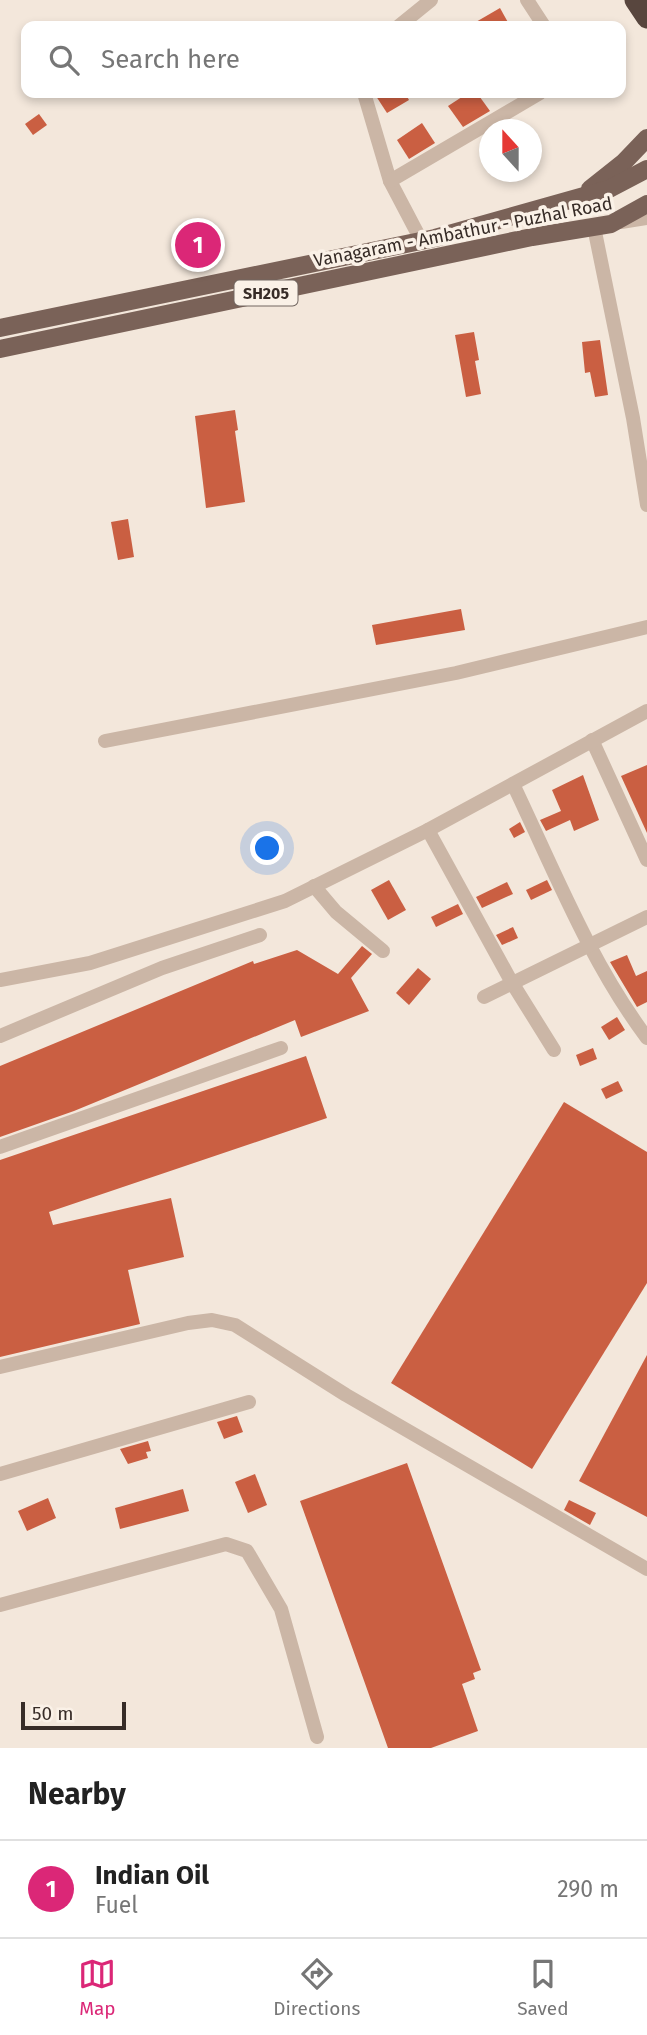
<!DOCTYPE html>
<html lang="en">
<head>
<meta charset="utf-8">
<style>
	body { margin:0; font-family:"Fira Sans",sans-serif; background:#f6f6f6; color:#222 }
	.compass { position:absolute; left:479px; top:119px; width:63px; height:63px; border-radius:50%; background:#fff; box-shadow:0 4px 10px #0003; rotate:339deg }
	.scale { position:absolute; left:21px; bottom:18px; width:105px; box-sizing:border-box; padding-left:7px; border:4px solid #372c27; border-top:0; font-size:19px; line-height:24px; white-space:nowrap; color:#372c27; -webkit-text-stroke:5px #faf1e7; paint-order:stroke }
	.you { position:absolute; left:268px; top:849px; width:24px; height:24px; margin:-18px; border:5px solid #fff; border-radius:50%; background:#1a73e8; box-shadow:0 0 0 10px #1a73e833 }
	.badge { display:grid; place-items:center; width:46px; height:46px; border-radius:50%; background:#db2777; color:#fff; font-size:23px; font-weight:700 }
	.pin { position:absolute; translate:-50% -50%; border:4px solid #fff; box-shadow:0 2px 7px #0006 }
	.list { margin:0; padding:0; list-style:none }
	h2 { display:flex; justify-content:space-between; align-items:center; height:91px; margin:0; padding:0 28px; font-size:30px }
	h2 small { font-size:23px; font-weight:400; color:#767676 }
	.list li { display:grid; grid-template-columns:46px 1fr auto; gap:21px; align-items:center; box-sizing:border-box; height:98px; padding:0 28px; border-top:2px solid #e0e0e0 }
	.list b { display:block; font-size:26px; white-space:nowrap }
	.list p { margin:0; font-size:23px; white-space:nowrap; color:#767676 }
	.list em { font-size:23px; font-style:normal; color:#767676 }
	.icon { flex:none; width:38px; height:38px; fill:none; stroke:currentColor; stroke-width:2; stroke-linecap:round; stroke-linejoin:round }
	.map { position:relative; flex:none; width:647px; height:1748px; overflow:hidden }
	.search { position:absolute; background:#fff; box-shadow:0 4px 10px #0003; left:21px; right:21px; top:21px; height:77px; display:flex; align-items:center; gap:18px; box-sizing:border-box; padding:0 24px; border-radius:14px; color:#767676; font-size:26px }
	.sheet { height:189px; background:#fff }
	nav { display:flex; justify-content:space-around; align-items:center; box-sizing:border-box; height:98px; border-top:2px solid #e0e0e0; background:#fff; font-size:19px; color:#767676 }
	nav a { display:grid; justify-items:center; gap:4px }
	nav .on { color:#db2777 }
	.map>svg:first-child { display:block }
	.building { fill:#ca5f42 }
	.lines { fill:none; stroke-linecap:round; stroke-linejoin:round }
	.minor { stroke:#cbb6a6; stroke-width:14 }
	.major { stroke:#7a6258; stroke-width:18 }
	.highway { stroke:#58463e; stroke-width:21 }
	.labels { text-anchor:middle; stroke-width:7; stroke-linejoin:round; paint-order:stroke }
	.shield { fill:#faf1e7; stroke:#726761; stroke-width:2 }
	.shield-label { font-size:16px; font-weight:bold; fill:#372c27 }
	.street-label { font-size:18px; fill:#372c27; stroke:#faf1e7 }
</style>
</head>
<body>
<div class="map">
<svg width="647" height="1748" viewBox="0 0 647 1748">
	<rect width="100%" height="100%" fill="#f3e7db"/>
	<g class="building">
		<polygon points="500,8 510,26 469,26"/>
		<polygon points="374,93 405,93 409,100 387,113"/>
		<polygon points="468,93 477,93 490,111 463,127 448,106"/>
		<polygon points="39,114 47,125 33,135 25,124"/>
		<polygon points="422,123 435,143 409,159 397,140"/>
		<polygon points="474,332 479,360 475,361 481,394 466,397 455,335"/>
		<polygon points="600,340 608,395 595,397 590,372 585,373 582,342"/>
		<polygon points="235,410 238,430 235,431 245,502 206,508 195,416"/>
		<polygon points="128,519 134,557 118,560 111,522"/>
		<polygon points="461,609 465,630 376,645 372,625"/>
		<polygon points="647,765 647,833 621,776"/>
		<polygon points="583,775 599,820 574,831 570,820 546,831 540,820 561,811 552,790"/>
		<polygon points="520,822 525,832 514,838 509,829"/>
		<polygon points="389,880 406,910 388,920 371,890"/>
		<polygon points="547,880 552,890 531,900 526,890"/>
		<polygon points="507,882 513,894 482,908 476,897"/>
		<polygon points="458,904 463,914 436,927 431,917"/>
		<polygon points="513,927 518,938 502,945 496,935"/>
		<polygon points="362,946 372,954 351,978 369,1011 301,1037 295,1020 74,1111 0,1137 0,1066 253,961 254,964 297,950 338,974"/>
		<polygon points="627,955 636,976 647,971 647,1002 637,1007 610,962"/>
		<polygon points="418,968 431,979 409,1005 396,993"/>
		<polygon points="617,1017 625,1030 609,1040 601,1027"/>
		<polygon points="593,1048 597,1059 580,1066 576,1055"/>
		<polygon points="306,1056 327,1118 49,1212 53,1225 171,1198 184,1257 128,1270 140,1324 0,1357 0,1160"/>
		<polygon points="618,1081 623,1091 606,1099 601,1089"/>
		<polygon points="564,1102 647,1152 647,1283 532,1469 391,1383"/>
		<polygon points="647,1355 647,1517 579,1481"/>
		<polygon points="237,1416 243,1432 224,1439 217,1422"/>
		<polygon points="148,1441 151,1451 146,1452 148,1458 128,1464 120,1449"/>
		<polygon points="407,1463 481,1670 473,1673 475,1679 462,1684 478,1731 431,1748 388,1748 300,1501"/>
		<polygon points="255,1474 267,1505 248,1513 235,1482"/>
		<polygon points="183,1489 189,1511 120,1529 115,1508"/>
		<polygon points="48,1498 56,1518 27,1531 18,1511"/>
		<polygon points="569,1500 596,1513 590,1525 564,1510"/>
	</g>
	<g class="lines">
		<g class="minor">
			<polyline points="527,0 544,26"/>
			<polyline points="399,26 431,0"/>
			<polyline points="364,93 390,181 421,240"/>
			<polyline points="390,181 540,93"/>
			<polyline points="621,222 647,218"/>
			<polyline points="594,227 633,418 647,505"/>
			<polyline points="592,740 647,860"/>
			<polyline points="105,741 456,673 647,627"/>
			<path d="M 513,784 C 554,870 590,962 647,1038"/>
			<polyline points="428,830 511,981 554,1050"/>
			<polyline points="314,886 336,912 383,951"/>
			<polyline points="0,980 90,963 285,901 428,830 647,711"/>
			<polyline points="484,997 647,917"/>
			<polyline points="0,1036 162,968 260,935"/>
			<polyline points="0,1147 281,1048"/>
			<polyline points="0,1367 188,1323 212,1320 235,1325 346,1395 647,1569"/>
			<polyline points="0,1474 249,1402"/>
			<polyline points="0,1605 226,1544 247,1551 281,1609 317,1737"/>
		</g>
		<g class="major">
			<polyline points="590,189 624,162 647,138"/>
			<polyline points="0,328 435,238 609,189 647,169"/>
			<polyline points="0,349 532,237 611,224 647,204"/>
		</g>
		<polyline class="highway" points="635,0 647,18"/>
	</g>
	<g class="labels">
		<rect class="shield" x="234.5" y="280.5" width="63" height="25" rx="5"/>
		<g class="shield-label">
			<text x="266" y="299">SH205</text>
		</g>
		<g class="street-label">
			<text transform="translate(463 232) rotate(-11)" y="6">Vanagaram - Ambathur - Puzhal Road</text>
		</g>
	</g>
</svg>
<svg class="compass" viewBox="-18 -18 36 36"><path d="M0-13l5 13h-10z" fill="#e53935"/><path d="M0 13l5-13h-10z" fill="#767676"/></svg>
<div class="scale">50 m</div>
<div class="you"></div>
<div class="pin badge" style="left:198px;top:245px">1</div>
<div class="search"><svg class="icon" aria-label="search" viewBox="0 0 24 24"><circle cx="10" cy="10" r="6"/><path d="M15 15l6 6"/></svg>Search here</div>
</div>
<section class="sheet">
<h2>Nearby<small></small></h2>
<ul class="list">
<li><span class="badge">1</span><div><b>Indian Oil</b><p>Fuel</p></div><em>290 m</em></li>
</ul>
</section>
<nav>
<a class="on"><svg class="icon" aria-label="map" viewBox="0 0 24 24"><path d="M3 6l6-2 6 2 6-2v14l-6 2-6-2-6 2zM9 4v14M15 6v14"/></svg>Map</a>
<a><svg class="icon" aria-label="directions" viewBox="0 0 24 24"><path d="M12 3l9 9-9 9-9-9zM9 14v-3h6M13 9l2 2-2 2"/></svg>Directions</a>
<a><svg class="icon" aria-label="saved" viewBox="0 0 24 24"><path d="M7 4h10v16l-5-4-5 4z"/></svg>Saved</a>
</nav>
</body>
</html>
